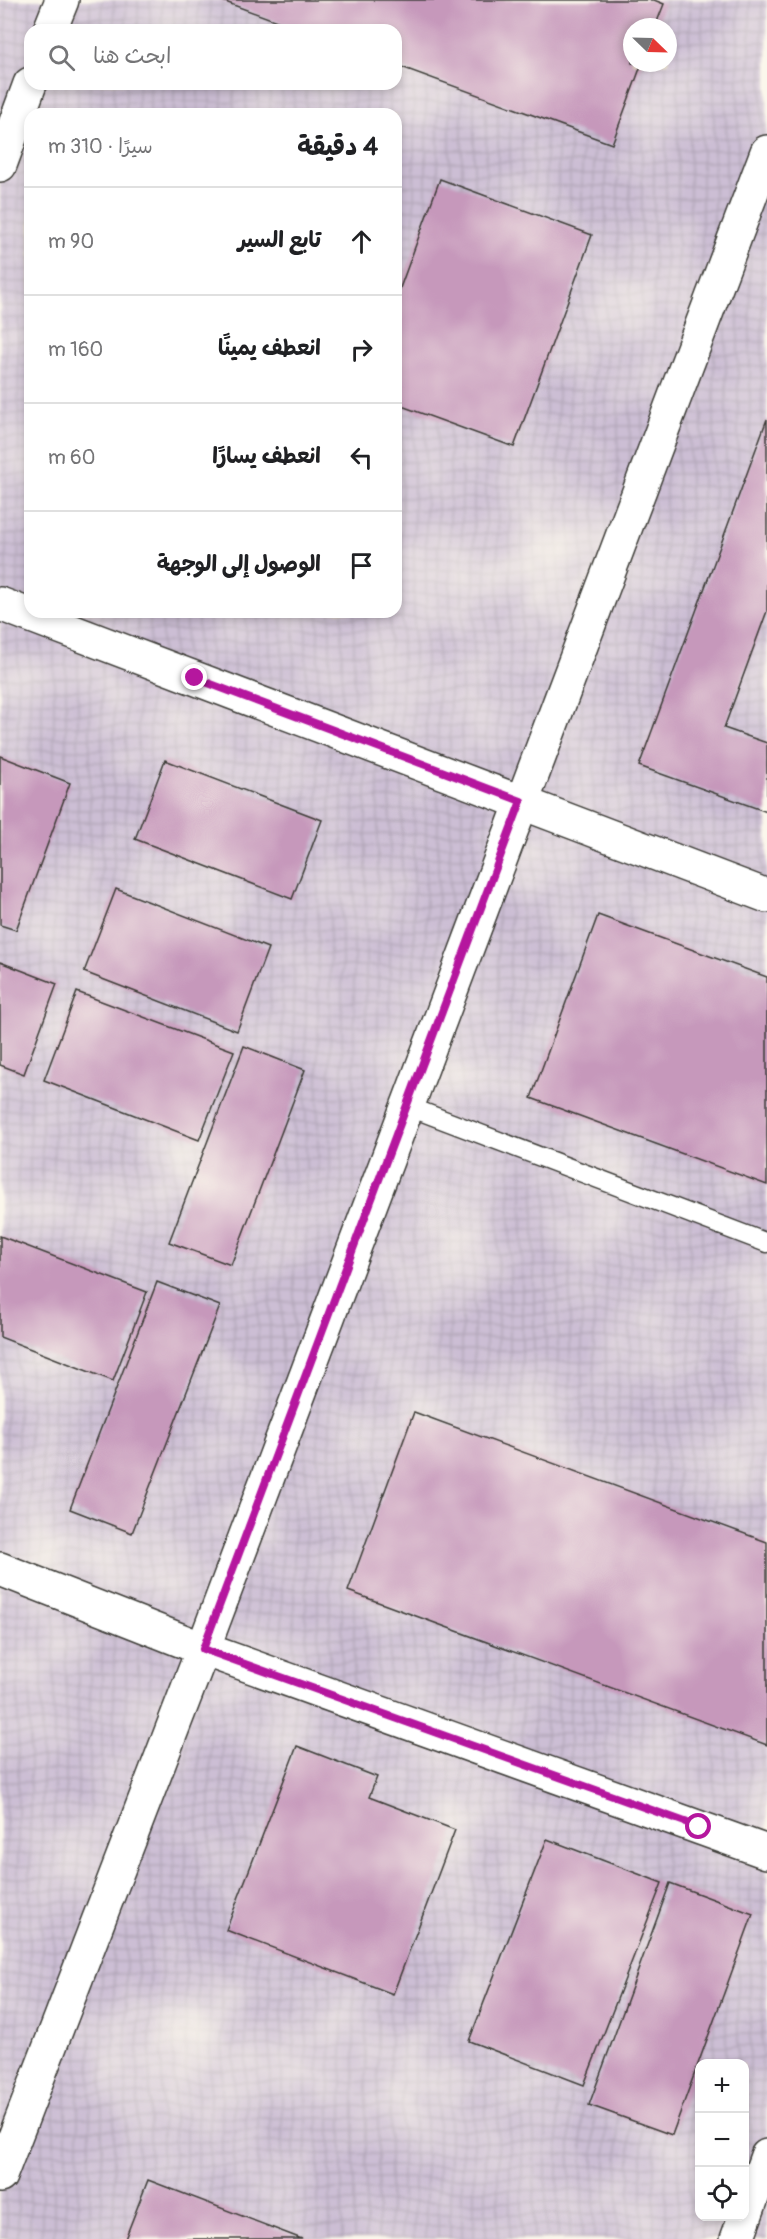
<!DOCTYPE html>
<html lang="ar">
<head>
<meta charset="utf-8">
<style>
	body { margin:0; font-family:Pangolin,"Playpen Sans Arabic",sans-serif; background:#f2f2f2; color:#202124; direction:rtl }
	.controls { position:absolute; right:18px; bottom:18px; display:grid; overflow:hidden; border-radius:12px; box-shadow:0 3px 9px #0003 }
	.controls button { width:54px; height:54px; display:grid; place-items:center; padding:0; border:0; border-bottom:2px solid #e0e0e0; background:#fff; color:#202124; font:30px sans-serif }
	.compass { position:absolute; left:623px; top:18px; width:54px; height:54px; border-radius:50%; background:#fff; box-shadow:0 3px 9px #0003; rotate:113deg }
	.stop { position:absolute; width:18px; height:18px; margin:-14px; border:4px solid #b5179e; border-radius:50%; background:#fff }
	.stop.end { background:#b5179e; border-color:#fff; box-shadow:0 2px 6px #0008 }
	.list { margin:0; padding:0; list-style:none }
	h2 { display:flex; justify-content:space-between; align-items:center; height:78px; margin:0; padding:0 24px; font-size:26px }
	h2 small { font-size:20px; font-weight:400; color:#757577 }
	.list li { display:grid; grid-template-columns:39px 1fr auto; gap:18px; align-items:center; box-sizing:border-box; height:108px; padding:0 24px; border-top:2px solid #e0e0e0 }
	.list b { display:block; font-size:22px; white-space:nowrap }
	.list em { font-size:20px; font-style:normal; color:#757577 }
	.icon { flex:none; width:33px; height:33px; fill:none; stroke:currentColor; stroke-width:2; stroke-linecap:round; stroke-linejoin:round }
	.map { position:relative; flex:none; width:767px; height:2239px; overflow:hidden; direction:ltr }
	.search { position:absolute; background:#fff; box-shadow:0 3px 9px #0003; left:24px; top:24px; width:378px; height:66px; display:flex; align-items:center; gap:15px; box-sizing:border-box; padding:0 21px; border-radius:18px; color:#757577; font-size:22px }
	.panel { position:absolute; background:#fff; box-shadow:0 3px 9px #0003; left:24px; top:108px; width:378px; height:510px; border-radius:18px; direction:rtl }
	.map>svg:first-child { display:block }
	.industrial { fill:url(#industrial-grid); fill-rule:evenodd }
	.building { fill:#c698bb }
	.lines { fill:none; stroke-linecap:round; stroke-linejoin:round }
	.lane-casing { stroke:#3b3a35; stroke-width:21 }
	.street-casing { stroke:#3b3a35; stroke-width:36 }
	.lane { stroke:#fff; stroke-width:18 }
	.street { stroke:#fff; stroke-width:33 }
	.route { stroke:#b5179e; stroke-width:8 }
</style>
</head>
<body>
<div class="map">
<svg width="767" height="2239" viewBox="0 0 767 2239">
	<defs>
		<pattern id="industrial-grid" width="8" height="8" patternUnits="userSpaceOnUse" patternTransform="scale(1.5)"><rect width="8" height="8" fill="#ccbed4"/><path d="M0 4h8M4 0v8" fill="none" stroke="#afa3b5"/></pattern>
	</defs>
	<rect width="100%" height="100%" fill="#fbf7ec"/>
	<filter id="ink" filterUnits="userSpaceOnUse"><feTurbulence type="fractalNoise" baseFrequency=".0167" numOctaves="2"/><feDisplacementMap in="SourceGraphic" scale="12" xChannelSelector="R" yChannelSelector="G"/><feConvolveMatrix kernelMatrix="1 2 1 2 8 2 1 2 1" color-interpolation-filters="sRGB"/></filter>
	<filter id="wash" filterUnits="userSpaceOnUse"><feTurbulence type="fractalNoise" baseFrequency=".008" numOctaves="4" result="noise"/><feDisplacementMap in="SourceGraphic" scale="24" xChannelSelector="R" yChannelSelector="G"/><feGaussianBlur stdDeviation="1.35" result="paint"/><feColorMatrix in="noise" values="0 0 0 0 0 0 0 0 0 0 0 0 0 0 0 0 0 1.4 0 .05"/><feComposite in="paint" operator="in"/></filter>
	<g filter="url(#wash)">
		<rect width="100%" height="100%" fill="#ece3c3"/>
		<path class="industrial" d="M 0,0 L 767,0 L 767,2239 L 0,2239 ZM 632,27 L 668,27 L 668,63 L 632,63 ZM 30,30 L 396,30 L 396,84 L 30,84 ZM 30,114 L 396,114 L 396,612 L 30,612 ZM 700,2064 L 744,2064 L 744,2216 L 700,2216 Z"/>
		<g id="blocks">
			<g class="building">
				<polygon points="220,0 654,0 664,4 655,27 632,27 632,63 642,63 612,144 396,65 396,30 301,30"/>
				<polygon points="440,179 592,235 514,447 396,404 396,299"/>
				<polygon points="767,419 767,611 724,728 767,743 767,812 639,766"/>
				<polygon points="0,756 70,783 16,930 0,925"/>
				<polygon points="165,760 322,820 292,899 135,839"/>
				<polygon points="116,889 268,948 237,1031 84,972"/>
				<polygon points="598,915 767,977 767,1185 531,1098"/>
				<polygon points="0,962 57,984 24,1074 0,1065"/>
				<polygon points="77,992 234,1051 199,1140 44,1080"/>
				<polygon points="244,1046 305,1070 231,1265 169,1242"/>
				<polygon points="0,1236 147,1292 113,1381 0,1337"/>
				<polygon points="157,1282 220,1306 132,1533 70,1509"/>
				<polygon points="414,1412 767,1542 767,1745 348,1591"/>
				<polygon points="297,1746 377,1777 369,1797 455,1830 393,1994 226,1930"/>
				<polygon points="547,1839 662,1883 584,2085 469,2041"/>
				<polygon points="670,1883 753,1914 672,2135 589,2105"/>
				<polygon points="148,2180 302,2239 125,2239"/>
			</g>
		</g>
	</g>
	<g filter="url(#ink)">
		<use href="#blocks" fill-opacity="0" stroke="#3b3a35" stroke-width="1.5"/>
		<g class="lines">
			<defs>
				<polyline id="lane" points="407,1106 767,1243"/>
				<g id="street">
					<polyline points="50,30 62,0"/>
					<polyline points="0,165 30,84"/>
					<polyline points="0,604 767,896"/>
					<polyline points="0,1569 203,1649 767,1852"/>
					<polyline points="0,2176 203,1649 767,152"/>
					<polyline points="737,2239 767,2156"/>
				</g>
			</defs>
			<use href="#lane" class="lane-casing"/>
			<use href="#street" class="street-casing"/>
			<use href="#lane" class="lane"/>
			<use href="#street" class="street"/>
		</g>
	</g>
	<g class="lines" filter="url(#ink)">
		<polyline class="route" points="195,678 521,801 203,1649 699,1827"/>
	</g>
</svg>
<div class="controls">
<button>+</button>
<button>−</button>
<button><svg class="icon" aria-label="locate" viewBox="0 0 24 24"><circle cx="12" cy="12" r="6"/><path d="M12 2v4M12 18v4M2 12h4M18 12h4"/></svg></button>
</div>
<svg class="compass" viewBox="-18 -18 36 36"><path d="M0-13l5 13h-10z" fill="#e53935"/><path d="M0 13l5-13h-10z" fill="#757577"/></svg>
<div class="stop" style="left:699px;top:1827px"></div>
<div class="stop end" style="left:195px;top:678px"></div>
<div class="search"><svg class="icon" aria-label="search" viewBox="0 0 24 24"><circle cx="10" cy="10" r="6"/><path d="M15 15l6 6"/></svg>ابحث هنا</div>
<section class="panel">
<h2>4 دقيقة<small>سيرًا · 310 m</small></h2>
<ul class="list">
<li><svg class="icon" aria-label="ahead" viewBox="0 0 24 24"><path d="M12 20V5M6 11l6-6 6 6"/></svg><div><b>تابع السير</b></div><em>90 m</em></li>
<li><svg class="icon" aria-label="right" viewBox="0 0 24 24"><path d="M7 20v-9h11M14 6l5 5-5 5"/></svg><div><b>انعطف يمينًا</b></div><em>160 m</em></li>
<li><svg class="icon" aria-label="left" viewBox="0 0 24 24"><path d="M17 20v-9H6M10 6l-5 5 5 5"/></svg><div><b>انعطف يسارًا</b></div><em>60 m</em></li>
<li><svg class="icon" aria-label="arrive" viewBox="0 0 24 24"><path d="M6 21V4h12l-3 4 3 4H6"/></svg><div><b>الوصول إلى الوجهة</b></div></li>
</ul>
</section>
</div>
</body>
</html>
